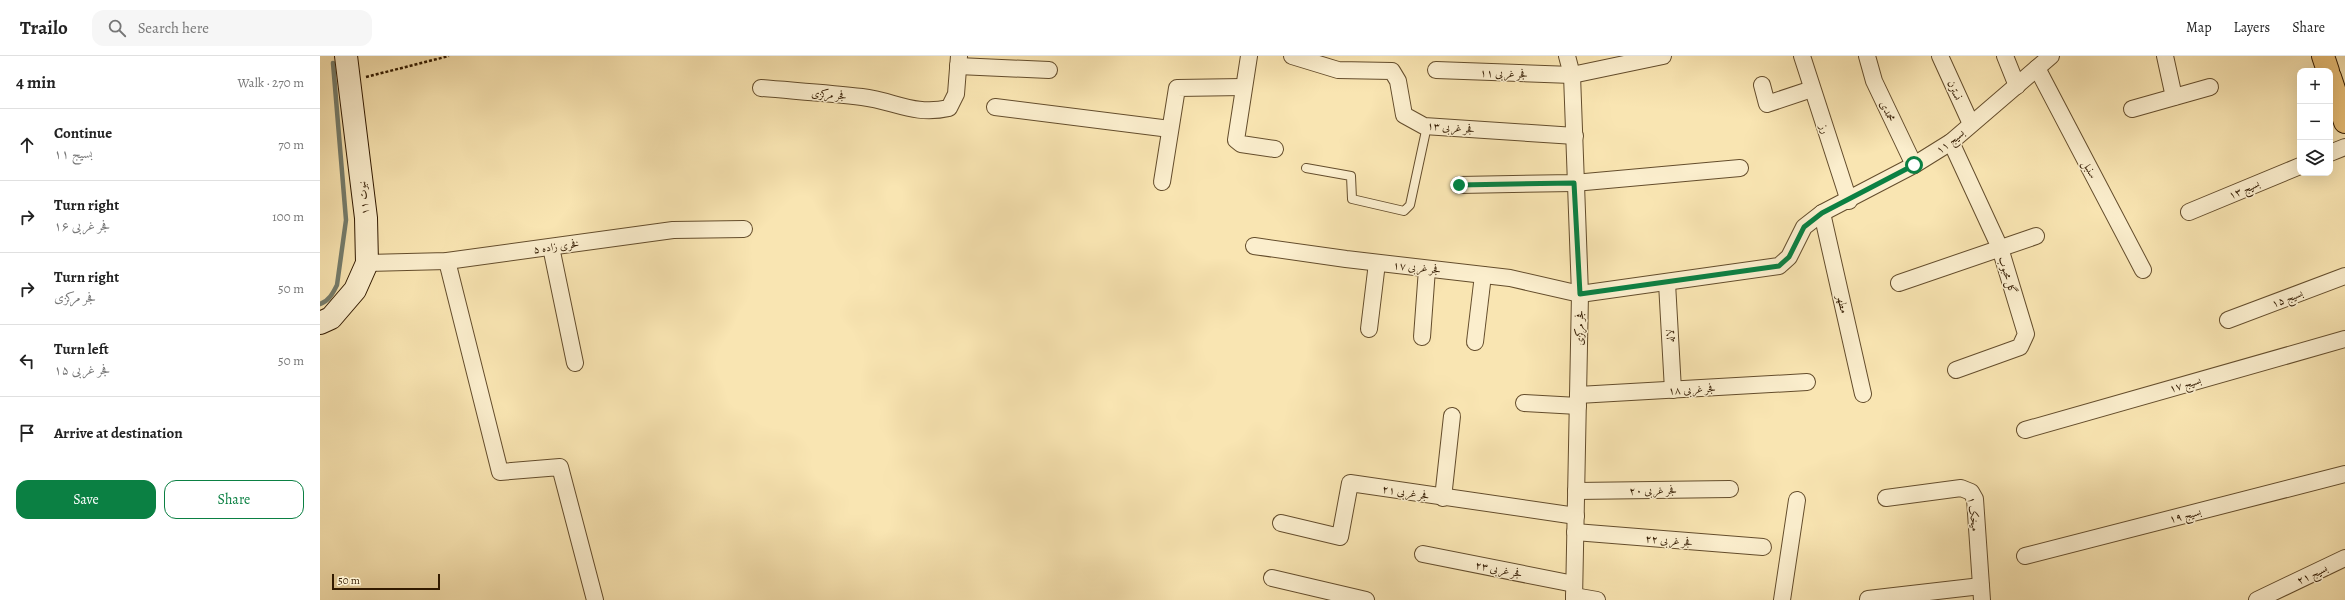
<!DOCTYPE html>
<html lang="en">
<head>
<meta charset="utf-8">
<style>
	body { margin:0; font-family:Alegreya,Amiri,serif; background:#f6f6f6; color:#222 }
	.controls { position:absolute; right:12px; top:12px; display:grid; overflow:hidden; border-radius:8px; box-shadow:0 4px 16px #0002 }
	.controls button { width:36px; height:36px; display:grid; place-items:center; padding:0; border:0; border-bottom:1px solid #e0e0e0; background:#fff; color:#222; font:20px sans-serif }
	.scale { position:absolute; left:12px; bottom:10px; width:108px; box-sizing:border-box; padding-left:4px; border:2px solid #321a00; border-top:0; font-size:11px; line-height:14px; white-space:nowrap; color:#321a00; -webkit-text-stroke:3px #fbeecd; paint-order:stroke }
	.stop { position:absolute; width:12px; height:12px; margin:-9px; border:3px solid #0b8043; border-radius:50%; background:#fff }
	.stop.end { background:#0b8043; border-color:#fff; box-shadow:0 1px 4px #0008 }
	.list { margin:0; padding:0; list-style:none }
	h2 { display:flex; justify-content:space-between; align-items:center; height:52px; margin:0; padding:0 16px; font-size:17px }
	h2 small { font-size:13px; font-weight:400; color:#767676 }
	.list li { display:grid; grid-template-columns:26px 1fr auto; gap:12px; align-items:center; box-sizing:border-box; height:72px; padding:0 16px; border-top:1px solid #e0e0e0 }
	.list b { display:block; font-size:15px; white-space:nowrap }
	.list p { margin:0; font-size:13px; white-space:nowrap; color:#767676 }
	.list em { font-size:13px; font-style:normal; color:#767676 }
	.actions { display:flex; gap:8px; padding:12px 16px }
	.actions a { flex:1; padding:9px 0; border:1px solid #0b8043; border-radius:12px; text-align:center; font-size:14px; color:#0b8043 }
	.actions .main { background:#0b8043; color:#fff }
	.icon { flex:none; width:22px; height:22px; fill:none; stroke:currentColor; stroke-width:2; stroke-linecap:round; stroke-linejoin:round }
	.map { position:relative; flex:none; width:2025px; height:544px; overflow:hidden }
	header { display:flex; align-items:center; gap:24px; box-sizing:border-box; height:56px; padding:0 20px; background:#fff; border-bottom:1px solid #e0e0e0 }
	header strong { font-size:19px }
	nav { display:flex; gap:22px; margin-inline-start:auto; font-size:14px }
	.search { width:280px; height:36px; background:#f6f6f6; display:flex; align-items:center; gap:10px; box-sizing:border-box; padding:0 14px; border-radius:12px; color:#767676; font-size:15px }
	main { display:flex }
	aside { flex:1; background:#fff }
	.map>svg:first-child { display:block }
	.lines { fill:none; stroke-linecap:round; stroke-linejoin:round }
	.stream { stroke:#747c6c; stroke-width:4.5 }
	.lane-casing { stroke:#644d2c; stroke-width:10 }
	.street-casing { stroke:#644d2c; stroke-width:18 }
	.secondary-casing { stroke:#321a00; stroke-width:24 }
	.highway-casing { stroke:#321a00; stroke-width:24 }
	.path { stroke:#321a00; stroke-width:2.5; stroke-dasharray:3 2; stroke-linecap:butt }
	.lane { stroke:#fbeecd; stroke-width:8 }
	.street { stroke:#fbeecd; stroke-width:16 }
	.secondary { stroke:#fbeecd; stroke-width:22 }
	.highway { stroke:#ecc279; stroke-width:22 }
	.route { stroke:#0b8043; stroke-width:5 }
	.labels { text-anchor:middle; stroke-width:3; stroke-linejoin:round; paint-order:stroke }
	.street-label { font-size:11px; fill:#321a00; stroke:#fbeecd }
</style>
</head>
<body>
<header>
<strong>Trailo</strong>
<div class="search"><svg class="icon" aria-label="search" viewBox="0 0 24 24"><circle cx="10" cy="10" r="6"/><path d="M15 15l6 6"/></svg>Search here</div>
<nav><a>Map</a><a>Layers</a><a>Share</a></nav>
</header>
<main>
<aside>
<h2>4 min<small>Walk · 270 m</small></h2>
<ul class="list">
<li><svg class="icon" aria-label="ahead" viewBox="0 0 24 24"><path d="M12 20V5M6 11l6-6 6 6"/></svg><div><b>Continue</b><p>بسیج ۱۱</p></div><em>70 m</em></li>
<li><svg class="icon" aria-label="right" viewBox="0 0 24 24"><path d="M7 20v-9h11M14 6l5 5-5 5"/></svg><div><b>Turn right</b><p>فجر غربی ۱۶</p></div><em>100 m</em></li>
<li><svg class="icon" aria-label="right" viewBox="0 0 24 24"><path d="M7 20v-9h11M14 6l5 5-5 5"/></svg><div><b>Turn right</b><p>فجر مرکزی</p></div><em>50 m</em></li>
<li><svg class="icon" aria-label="left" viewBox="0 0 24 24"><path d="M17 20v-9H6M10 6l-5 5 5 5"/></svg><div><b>Turn left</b><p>فجر غربی ۱۵</p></div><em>50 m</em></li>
<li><svg class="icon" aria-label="arrive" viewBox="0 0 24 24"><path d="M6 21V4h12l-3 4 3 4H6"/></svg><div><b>Arrive at destination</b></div></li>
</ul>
<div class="actions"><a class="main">Save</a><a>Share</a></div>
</aside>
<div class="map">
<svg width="2025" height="544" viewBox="0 0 2025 544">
	<rect width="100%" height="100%" fill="#f9e5b2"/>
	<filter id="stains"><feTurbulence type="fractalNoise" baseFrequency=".005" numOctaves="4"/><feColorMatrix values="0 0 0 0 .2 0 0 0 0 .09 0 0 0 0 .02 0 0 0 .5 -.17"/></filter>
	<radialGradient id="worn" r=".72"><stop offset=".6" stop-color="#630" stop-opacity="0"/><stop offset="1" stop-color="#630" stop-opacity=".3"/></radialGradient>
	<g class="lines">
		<path class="stream" d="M 0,248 C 9,245 13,237 17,229 L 26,164 L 13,7"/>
		<defs>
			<polyline id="lane" points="986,112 1031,120 1032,143 1084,155 1090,149 1107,70"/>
			<g id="street">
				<polyline points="929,0 916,84 921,88 955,93"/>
				<polyline points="972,0 1018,14 1072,15 1078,25 1084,59 1104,70 1255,80"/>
				<polyline points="1247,0 1252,19 1260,238 1254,544"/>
				<polyline points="1482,0 1529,145"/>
				<polyline points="1547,0 1554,25 1594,109"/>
				<polyline points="1620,0 1651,68"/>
				<polyline points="1685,0 1697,30"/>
				<polyline points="1845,0 1854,41"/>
				<polyline points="638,10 729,14"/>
				<polyline points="1717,12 1823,214"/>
				<polyline points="1116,14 1252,19 1343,0"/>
				<polyline points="1442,29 1447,48 1492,33"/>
				<path d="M 441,32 C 475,35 509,37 542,41 C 575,45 594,60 629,52 L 636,38 L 639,0"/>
				<polyline points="675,51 850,73"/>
				<polyline points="1812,53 1890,31"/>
				<polyline points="1631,86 1680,192 1706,278 1700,291 1636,314"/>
				<polyline points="2010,97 2025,91"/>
				<polyline points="842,126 857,32 923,31"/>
				<polyline points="1139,129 1254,127 1420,112"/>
				<polyline points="1869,156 1980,110"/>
				<polyline points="1502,157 1543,338"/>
				<polyline points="934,190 1026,203 1190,222 1260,238 1459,210 1469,201 1484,171 1502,157 1594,109 1631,86 1731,0"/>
				<polyline points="231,191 255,307"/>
				<polyline points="127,205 180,416 240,411 275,544"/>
				<polyline points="47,207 127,205 353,174 424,173"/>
				<polyline points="1347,227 1353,334"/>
				<polyline points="1579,227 1716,180"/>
				<polyline points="1908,264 2025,220"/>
				<polyline points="1049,273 1057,207"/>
				<polyline points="1102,281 1107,213"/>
				<polyline points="1155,286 1163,219"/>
				<polyline points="1258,339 1487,326"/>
				<polyline points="1204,347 1258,350"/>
				<polyline points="1705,374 2025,283"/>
				<polyline points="1256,435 1410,433"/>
				<polyline points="1123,442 1132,360"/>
				<polyline points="1566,442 1641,432 1651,436 1655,443 1662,544"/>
				<polyline points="961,467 1020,481 1030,427 1256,460"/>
				<polyline points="1255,476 1443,491"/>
				<polyline points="1103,498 1254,528"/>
				<polyline points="1705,500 2025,418"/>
				<polyline points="952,522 1046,544"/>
				<polyline points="1254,540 1277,544"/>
				<polyline points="1548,543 1661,530"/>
				<polyline points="1462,544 1477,444"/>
				<polyline points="1937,544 2025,502"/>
			</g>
			<polyline id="secondary" points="0,267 11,262 35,234 47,207 46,162 26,0"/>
			<g id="highway">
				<polyline points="2003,0 2008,15"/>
				<polyline points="2010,21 2025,66"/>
			</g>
		</defs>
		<use href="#lane" class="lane-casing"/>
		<use href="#street" class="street-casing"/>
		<use href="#secondary" class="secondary-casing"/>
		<use href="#highway" class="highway-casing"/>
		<polyline class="path" points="46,21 129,0"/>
		<use href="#lane" class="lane"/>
		<use href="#street" class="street"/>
		<use href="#secondary" class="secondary"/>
		<use href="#highway" class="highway"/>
	</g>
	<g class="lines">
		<polyline class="route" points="1139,129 1254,127 1260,238 1459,210 1469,201 1484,171 1502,157 1594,109"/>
	</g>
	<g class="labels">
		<g class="street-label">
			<text transform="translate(1184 17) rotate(2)" y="4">فجر غربی ۱۱</text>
			<text transform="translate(1635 34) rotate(66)" y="4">نسترن</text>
			<text transform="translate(509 38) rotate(5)" y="4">فجر مرکزی</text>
			<text transform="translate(1568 55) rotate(65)" y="4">محمدی</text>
			<text transform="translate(1131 71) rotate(5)" y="4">فجر غربی ۱۳</text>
			<text transform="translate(1505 73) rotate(72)" y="4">رز</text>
			<text transform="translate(1630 85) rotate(-37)" y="4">بسیج ۱۱</text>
			<text transform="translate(1770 113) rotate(62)" y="4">سنبل</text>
			<text transform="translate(1924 133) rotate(-23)" y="4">بسیج ۱۳</text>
			<text transform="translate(43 142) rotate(-96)" y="4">نبوت ۱۱</text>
			<text transform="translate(236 190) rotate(-8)" y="4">فخری زاده ۵</text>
			<text transform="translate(1097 211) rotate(6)" y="4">فجر غربی ۱۷</text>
			<text transform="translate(1688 219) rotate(73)" y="4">گل محبوب</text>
			<text transform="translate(1967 242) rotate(-21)" y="4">بسیج ۱۵</text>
			<text transform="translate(1523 248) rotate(77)" y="4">مطهر</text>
			<text transform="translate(1259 272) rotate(-89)" y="4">فجر مرکزی</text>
			<text transform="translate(1350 280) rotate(-93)" y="4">لاله</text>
			<text transform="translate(1865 328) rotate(-16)" y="4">بسیج ۱۷</text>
			<text transform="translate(1372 333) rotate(-3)" y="4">فجر غربی ۱۸</text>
			<text transform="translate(1333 434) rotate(-1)" y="4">فجر غربی ۲۰</text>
			<text transform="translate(1086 436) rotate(9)" y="4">فجر غربی ۲۱</text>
			<text transform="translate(1654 458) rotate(83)" y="4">میخک ۱</text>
			<text transform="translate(1865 459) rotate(-14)" y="4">بسیج ۱۹</text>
			<text transform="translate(1349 484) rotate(5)" y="4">فجر غربی ۲۲</text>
			<text transform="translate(1179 513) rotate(11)" y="4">فجر غربی ۲۳</text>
			<text transform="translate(1992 518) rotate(-25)" y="4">بسیج ۲۱</text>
		</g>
	</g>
	<rect width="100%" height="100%" filter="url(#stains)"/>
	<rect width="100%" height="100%" fill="url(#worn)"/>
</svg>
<div class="controls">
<button>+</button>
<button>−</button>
<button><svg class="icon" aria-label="layers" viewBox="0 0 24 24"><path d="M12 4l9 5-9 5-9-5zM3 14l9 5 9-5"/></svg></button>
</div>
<div class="scale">50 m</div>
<div class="stop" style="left:1594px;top:109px"></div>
<div class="stop end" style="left:1139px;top:129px"></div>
</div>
</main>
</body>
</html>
